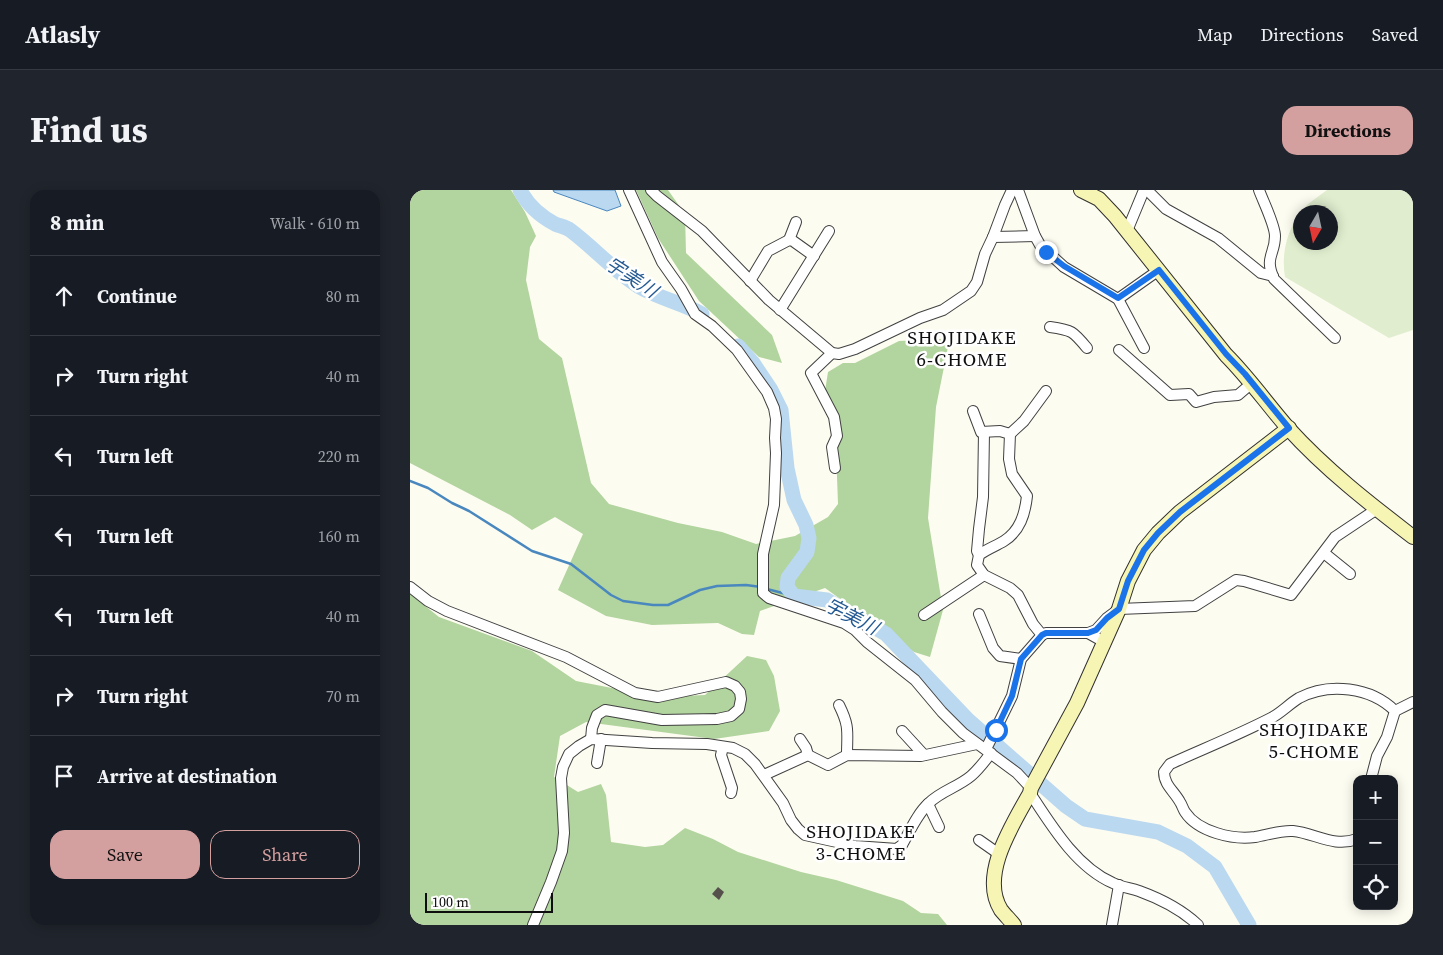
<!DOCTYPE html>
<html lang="en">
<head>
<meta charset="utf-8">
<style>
	body { margin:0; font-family:"Source Serif 4","Noto Sans JP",serif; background:#20242c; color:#f1f3f6 }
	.controls { position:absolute; right:15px; bottom:15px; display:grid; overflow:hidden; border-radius:10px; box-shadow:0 2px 12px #0003 }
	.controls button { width:45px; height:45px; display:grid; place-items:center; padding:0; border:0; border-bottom:1px solid #363941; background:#171b24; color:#f1f3f6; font:25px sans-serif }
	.compass { position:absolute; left:883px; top:15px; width:45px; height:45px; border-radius:50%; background:#171b24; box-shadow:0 2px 12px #0003; rotate:189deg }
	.scale { position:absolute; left:15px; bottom:12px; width:128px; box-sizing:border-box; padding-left:5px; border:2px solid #0e0e0e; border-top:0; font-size:14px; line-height:18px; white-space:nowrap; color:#0e0e0e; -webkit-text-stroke:4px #fff; paint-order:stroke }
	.stop { position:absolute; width:15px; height:15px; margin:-11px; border:4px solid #1a73e8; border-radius:50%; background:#fff }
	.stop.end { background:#1a73e8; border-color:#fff; box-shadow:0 1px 5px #0008 }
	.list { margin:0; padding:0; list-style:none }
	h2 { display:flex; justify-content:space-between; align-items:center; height:65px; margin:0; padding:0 20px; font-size:21px }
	h2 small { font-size:16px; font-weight:400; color:#9ea1a6 }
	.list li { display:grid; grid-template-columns:32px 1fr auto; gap:15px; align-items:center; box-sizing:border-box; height:80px; padding:0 20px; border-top:1px solid #363941 }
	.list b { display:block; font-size:19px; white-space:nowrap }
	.list em { font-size:16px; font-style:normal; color:#9ea1a6 }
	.actions { display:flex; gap:10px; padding:15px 20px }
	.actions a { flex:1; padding:11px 0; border:1px solid #d49f9f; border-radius:15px; text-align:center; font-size:18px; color:#d49f9f }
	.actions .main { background:#d49f9f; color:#111 }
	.icon { flex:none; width:28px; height:28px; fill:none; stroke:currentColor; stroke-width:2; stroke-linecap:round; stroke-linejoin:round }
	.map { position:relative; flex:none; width:1003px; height:735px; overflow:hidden; border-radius:15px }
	header { display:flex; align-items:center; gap:30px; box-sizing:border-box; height:70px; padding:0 25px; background:#171b24; border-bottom:1px solid #363941 }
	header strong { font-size:24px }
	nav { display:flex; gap:28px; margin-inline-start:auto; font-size:18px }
	.intro { display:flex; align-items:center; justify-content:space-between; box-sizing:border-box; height:120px; padding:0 30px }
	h1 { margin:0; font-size:35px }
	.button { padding:12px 22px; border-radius:15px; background:#d49f9f; color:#111; font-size:18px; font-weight:700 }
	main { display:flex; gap:30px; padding:0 30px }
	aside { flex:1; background:#171b24; border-radius:15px; box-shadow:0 2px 12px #0003 }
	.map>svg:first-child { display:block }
	.forest { fill:#b2d49e }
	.pitch { fill:#e0edce }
	.water { fill:#bad8f0; stroke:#4987bf }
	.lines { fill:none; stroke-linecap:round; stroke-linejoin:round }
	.stream { stroke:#4987bf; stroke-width:2.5 }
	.river { stroke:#bad8f0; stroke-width:15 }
	.building { fill:#56504c }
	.street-casing { stroke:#414141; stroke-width:12 }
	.secondary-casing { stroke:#303030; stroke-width:16 }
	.street { stroke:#fff; stroke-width:10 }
	.secondary { stroke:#f7f5b3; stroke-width:14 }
	.route { stroke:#1a73e8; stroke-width:6 }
	.labels { text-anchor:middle; stroke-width:5; stroke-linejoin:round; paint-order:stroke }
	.water-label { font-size:19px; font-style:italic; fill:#245a93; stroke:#fff }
	.neighbourhood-label { font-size:19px; letter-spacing:1px; fill:#0e0e0e; stroke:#fff }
</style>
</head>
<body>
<header>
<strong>Atlasly</strong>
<nav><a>Map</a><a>Directions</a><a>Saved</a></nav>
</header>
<div class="intro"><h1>Find us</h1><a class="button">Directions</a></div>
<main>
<aside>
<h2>8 min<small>Walk · 610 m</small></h2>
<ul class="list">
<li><svg class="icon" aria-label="ahead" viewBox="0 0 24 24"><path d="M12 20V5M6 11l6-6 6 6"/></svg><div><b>Continue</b></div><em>80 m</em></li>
<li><svg class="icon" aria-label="right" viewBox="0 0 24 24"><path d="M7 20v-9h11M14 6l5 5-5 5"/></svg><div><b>Turn right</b></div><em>40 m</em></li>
<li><svg class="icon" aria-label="left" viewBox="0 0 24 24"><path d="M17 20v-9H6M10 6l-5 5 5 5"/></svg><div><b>Turn left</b></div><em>220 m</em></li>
<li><svg class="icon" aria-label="left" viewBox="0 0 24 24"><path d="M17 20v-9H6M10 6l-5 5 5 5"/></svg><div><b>Turn left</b></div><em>160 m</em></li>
<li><svg class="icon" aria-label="left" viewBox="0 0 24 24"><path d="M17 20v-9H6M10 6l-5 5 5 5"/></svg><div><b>Turn left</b></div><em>40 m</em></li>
<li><svg class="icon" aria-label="right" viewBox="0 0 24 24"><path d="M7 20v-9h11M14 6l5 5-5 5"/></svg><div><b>Turn right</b></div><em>70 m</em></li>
<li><svg class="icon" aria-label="arrive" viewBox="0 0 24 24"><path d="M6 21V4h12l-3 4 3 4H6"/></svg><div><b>Arrive at destination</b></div></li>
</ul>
<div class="actions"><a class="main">Save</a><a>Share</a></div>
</aside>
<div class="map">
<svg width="1003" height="735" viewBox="0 0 1003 735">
	<rect width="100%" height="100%" fill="#fdfcf1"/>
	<g class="forest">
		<polygon points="0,0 101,0 115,22 126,46 120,57 116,90 129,149 152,168 181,293 199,314 268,333 312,342 346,354 385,346 418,327 428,314 425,232 415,201 418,182 433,173 445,173 489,151 533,149 538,157 526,217 518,328 533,420 520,467 504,462 415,398 350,421 344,445 332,444 308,433 242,435 196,426 148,400 173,344 145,327 122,340 100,325 0,273"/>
		<polygon points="226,0 258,0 275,24 276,63 362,145 372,173 349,167 289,111 248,48"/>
		<polygon points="0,404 29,427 122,461 166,491 248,507 295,505 337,466 356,470 364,486 370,521 359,541 304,549 176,532 150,546 144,587 168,602 191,594 196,605 201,652 235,657 253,655 275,638 303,649 328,662 391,682 426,690 493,711 511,723 528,724 537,735 0,735"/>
	</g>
	<path class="pitch" d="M 917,0 L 1003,0 L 1003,140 L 979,148 L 875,87 C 871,64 877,41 890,23 L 891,52 L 921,52 L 921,22 L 891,22 L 898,14 Z"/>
	<polygon class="water" points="143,0 205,0 211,16 197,21 144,2"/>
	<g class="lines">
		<g class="stream">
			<polyline points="0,291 18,298 42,313 59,321 122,361 161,374 201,405 213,411 243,415 258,415 290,400 307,396 336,395 351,397"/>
			<polyline points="357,399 384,406"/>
		</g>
		<g class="river">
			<path d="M 110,0 C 118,16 130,26 145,34 C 150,36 156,37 160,40 C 183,57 203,80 228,96 C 248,108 272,113 292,124"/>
			<polyline points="328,156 343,173 361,200 371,220 377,278 384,310 396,335 399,348 397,362 378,388 377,397 384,406 417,410 476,444 558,530 656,616 675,629 748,642 777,656 805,677 839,735"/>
		</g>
	</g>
	<polygon class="building" points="308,697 314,702 309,710 302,704"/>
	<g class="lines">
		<defs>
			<g id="street">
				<polyline points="219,0 252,72 271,99 285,124 302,136 327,160 357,202 364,218 366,229 365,248 366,263 364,315 353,364 353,403 359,408 434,433 445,440 457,452 505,490 532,522 553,543 607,583 621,598"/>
				<polyline points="241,0 247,6 292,41 359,110 422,163 429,164 445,159 510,128 533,120 561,101 567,92 575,64 583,47 625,46"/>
				<polyline points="608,0 625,46 630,55 654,77 708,109 734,158"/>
				<polyline points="737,0 756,19 808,48 851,83 863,86"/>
				<path d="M 849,0 C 853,11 865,35 865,46 C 865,65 854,67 864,89 L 925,148"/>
				<polyline points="717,41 734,0"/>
				<polyline points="583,47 595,15 602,0"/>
				<polyline points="379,50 386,32"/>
				<polyline points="340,91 358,61 379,50 383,51 404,66"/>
				<polyline points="708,109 749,80"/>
				<polyline points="370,120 419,41"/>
				<path d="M 640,137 C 662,140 663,141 677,158"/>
				<polyline points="709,160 760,205 779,204 786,212 804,207 828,205 842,193"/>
				<polyline points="422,163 401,183 424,227 427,246 422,257 425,278"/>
				<polyline points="563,221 571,242 590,241 600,244"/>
				<polyline points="914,363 940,384"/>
				<polyline points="569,365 567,361 569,339 573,307 574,242"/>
				<polyline points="0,397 18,411 37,421 156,467 225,503 248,507 316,492 325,496 330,502 331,509 329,519 321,526 307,529 252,530 195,520 187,525 182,538 181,549"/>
				<polyline points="569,424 583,458 590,466 611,469"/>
				<polyline points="514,425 574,385"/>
				<polyline points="678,443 686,440 697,428 709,419 785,416 826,390 834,391 881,405 925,347 967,319"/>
				<path d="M 632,445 L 623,434 L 608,405 L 600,398 L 574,385 L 567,375 L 569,365 C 577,359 586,356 594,351 C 610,341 615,324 617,306 L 602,284 L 599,269 L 600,244 L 614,231 L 636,201"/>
				<path d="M 429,515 C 440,537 437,542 437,565"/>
				<polyline points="985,521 1003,512"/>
				<polyline points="492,541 514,565"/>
				<polyline points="390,549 396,558 398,565"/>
				<polyline points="313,557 311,565 322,598 321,603"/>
				<polyline points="576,559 602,506 611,469 632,445 636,443 678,443 694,452"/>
				<polyline points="187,573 191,549"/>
				<polyline points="354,585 398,565 418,575 437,565 511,566 567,554"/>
				<path d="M 620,603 C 641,635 666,677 703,693 C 711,697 720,698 729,701 C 751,709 771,719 788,735"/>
				<polyline points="518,614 529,637"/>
				<path d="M 947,649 C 924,658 905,643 883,641 C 871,640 857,645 845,647 C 823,650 788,642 775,622 C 773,619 772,615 770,612 C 764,601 754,595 754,582 L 760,574 C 793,559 828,545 861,528 C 871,523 879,514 889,508 C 919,492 961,497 985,521 L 977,547 L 967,566 L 961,589"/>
				<polyline points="569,650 589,664"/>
				<path d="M 123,735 L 141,692 L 152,661 L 154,643 L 151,588 L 153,577 L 159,564 L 169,556 L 181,549 L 242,553 L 297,554 L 323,558 L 335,564 L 345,574 L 373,613 L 381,630 L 388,639 L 395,645 L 445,656 L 487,659 L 492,655 C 500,641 507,624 519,613 C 531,601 548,597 561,586 C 568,580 575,571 581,563"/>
				<polyline points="702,735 709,695"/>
			</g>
			<g id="secondary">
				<path d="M 671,0 L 689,9 L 705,26 L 816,165 C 839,188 857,214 878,238 C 915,279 960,314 1003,347"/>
				<path d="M 604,735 C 600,730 595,725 591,720 C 569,685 603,634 620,603 L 621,598 L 667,513 L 709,419 L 718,391 L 734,360 L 748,343 L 770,322 L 879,238"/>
			</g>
		</defs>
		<use href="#street" class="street-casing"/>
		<use href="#secondary" class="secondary-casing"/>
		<use href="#street" class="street"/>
		<use href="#secondary" class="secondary"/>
	</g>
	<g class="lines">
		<polyline class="route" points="586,540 602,506 611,469 632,445 636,443 678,443 686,440 697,428 709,419 718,391 734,360 748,343 770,322 879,238 835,184 816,164 749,80 708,108 654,76 636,62"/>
	</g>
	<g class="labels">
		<g class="water-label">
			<text transform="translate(222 87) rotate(33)" y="7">宇美川</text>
			<text transform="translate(442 426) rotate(27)" y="7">宇美川</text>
		</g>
		<g class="neighbourhood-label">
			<text x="552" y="154">SHOJIDAKE<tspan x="552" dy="22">6-CHOME</tspan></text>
			<text x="904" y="546">SHOJIDAKE<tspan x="904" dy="22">5-CHOME</tspan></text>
			<text x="451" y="648">SHOJIDAKE<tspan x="451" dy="22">3-CHOME</tspan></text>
		</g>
	</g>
</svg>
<div class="controls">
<button>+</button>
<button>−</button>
<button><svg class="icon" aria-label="locate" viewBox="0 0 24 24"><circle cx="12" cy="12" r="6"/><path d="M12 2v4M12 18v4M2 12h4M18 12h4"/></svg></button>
</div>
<svg class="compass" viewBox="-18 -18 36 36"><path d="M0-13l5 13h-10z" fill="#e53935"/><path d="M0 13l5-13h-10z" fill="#9ea1a6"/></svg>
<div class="scale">100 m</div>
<div class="stop" style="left:586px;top:540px"></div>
<div class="stop end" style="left:636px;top:62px"></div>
</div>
</main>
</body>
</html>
